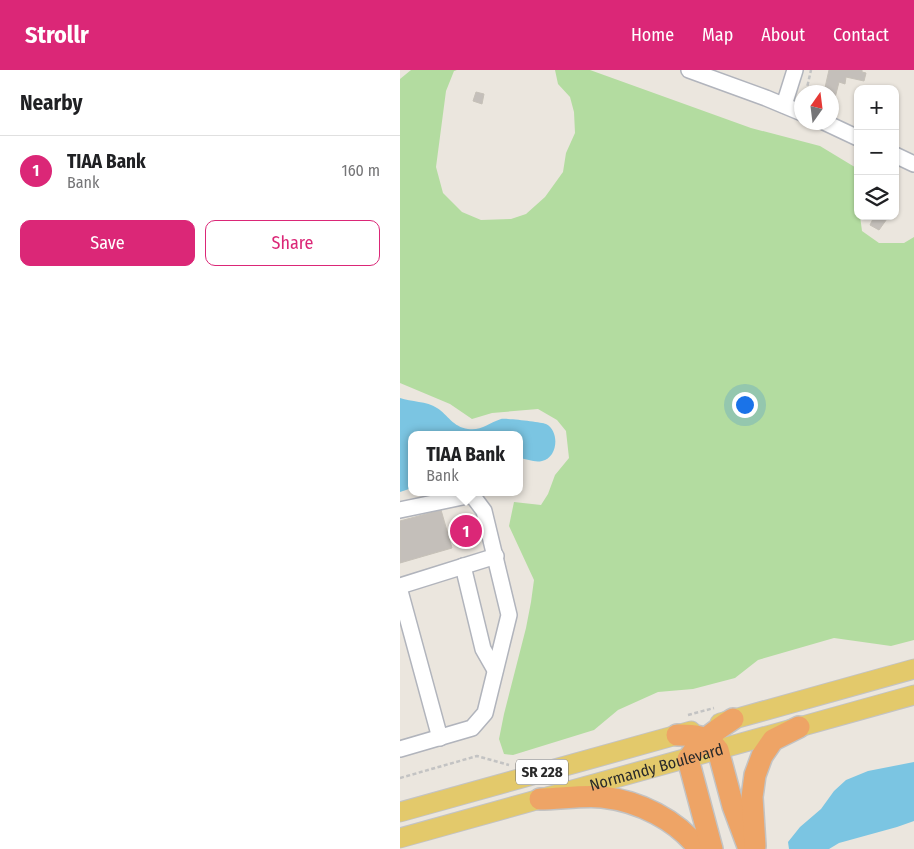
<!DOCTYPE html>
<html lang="en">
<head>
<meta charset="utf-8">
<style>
	body { margin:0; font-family:"Fira Sans Condensed",sans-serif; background:#f2f2f2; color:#202124 }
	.controls { position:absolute; right:15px; top:15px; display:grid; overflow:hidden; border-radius:10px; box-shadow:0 1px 4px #0004 }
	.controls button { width:45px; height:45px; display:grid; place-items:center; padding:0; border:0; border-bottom:1px solid #e0e0e0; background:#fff; color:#202124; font:25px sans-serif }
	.compass { position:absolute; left:394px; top:15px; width:45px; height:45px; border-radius:50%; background:#fff; box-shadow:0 1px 4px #0004; rotate:14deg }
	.you { position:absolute; left:344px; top:334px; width:18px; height:18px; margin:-12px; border:4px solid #fff; border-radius:50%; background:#1a73e8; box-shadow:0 0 0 8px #1a73e833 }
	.badge { display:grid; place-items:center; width:32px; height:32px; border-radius:50%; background:#db2777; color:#fff; font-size:16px; font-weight:700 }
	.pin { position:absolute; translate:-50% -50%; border:2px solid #fff; box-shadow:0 1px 5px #0006 }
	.popup { position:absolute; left:8px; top:361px; width:115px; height:65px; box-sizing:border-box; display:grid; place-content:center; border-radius:10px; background:#fff; filter:drop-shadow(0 1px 4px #0005); font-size:16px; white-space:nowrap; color:#757577 }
	.popup b { font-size:19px; color:#202124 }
	.popup::after { content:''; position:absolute; left:50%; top:100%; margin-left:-10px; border:10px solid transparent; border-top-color:#fff }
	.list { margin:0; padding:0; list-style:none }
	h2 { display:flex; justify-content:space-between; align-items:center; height:65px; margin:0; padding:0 20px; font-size:21px }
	h2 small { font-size:16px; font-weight:400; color:#757577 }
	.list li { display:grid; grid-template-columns:32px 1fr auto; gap:15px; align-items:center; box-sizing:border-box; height:70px; padding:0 20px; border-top:1px solid #e0e0e0 }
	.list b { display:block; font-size:19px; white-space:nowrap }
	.list p { margin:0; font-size:16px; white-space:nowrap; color:#757577 }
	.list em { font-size:16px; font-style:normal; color:#757577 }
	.actions { display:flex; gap:10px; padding:15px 20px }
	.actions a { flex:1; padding:11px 0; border:1px solid #db2777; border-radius:10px; text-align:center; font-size:18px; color:#db2777 }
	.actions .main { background:#db2777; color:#fff }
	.icon { flex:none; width:28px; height:28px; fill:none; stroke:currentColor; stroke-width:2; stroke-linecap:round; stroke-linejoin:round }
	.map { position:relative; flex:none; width:514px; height:779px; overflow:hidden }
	header { display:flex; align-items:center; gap:30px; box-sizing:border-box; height:70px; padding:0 25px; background:#db2777; color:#fff }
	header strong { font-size:24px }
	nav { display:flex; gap:28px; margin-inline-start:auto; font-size:18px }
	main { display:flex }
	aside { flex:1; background:#fff }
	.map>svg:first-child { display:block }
	.green { fill:#b3dca0 }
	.water { fill:#7bc5e2 }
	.building { fill:#c4bfba; stroke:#c6c1b8 }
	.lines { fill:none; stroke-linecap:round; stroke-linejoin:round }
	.minor-casing { stroke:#b1b4bc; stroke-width:18 }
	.major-casing { stroke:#c3c3c3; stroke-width:21 }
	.highway-casing { stroke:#c3c3c3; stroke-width:24 }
	.path { stroke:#c3c3c3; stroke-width:2.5; stroke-dasharray:4 2.5; stroke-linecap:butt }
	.minor { stroke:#fff; stroke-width:15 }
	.major { stroke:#e3c96b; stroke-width:19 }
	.highway { stroke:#eea466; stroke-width:21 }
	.labels { text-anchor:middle; stroke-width:4.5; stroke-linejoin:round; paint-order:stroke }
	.shield { fill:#fff; stroke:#6a6a6a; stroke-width:1 }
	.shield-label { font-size:15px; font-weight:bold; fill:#2a2a2a }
	.street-label { font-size:16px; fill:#2a2a2a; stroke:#fff }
</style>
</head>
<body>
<header>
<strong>Strollr</strong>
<nav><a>Home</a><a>Map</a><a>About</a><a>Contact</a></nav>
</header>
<main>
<aside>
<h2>Nearby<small></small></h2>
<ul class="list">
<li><span class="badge">1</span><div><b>TIAA Bank</b><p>Bank</p></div><em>160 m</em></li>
</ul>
<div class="actions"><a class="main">Save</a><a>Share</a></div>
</aside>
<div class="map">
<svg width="514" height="779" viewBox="0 0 514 779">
	<rect width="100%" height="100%" fill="#ebe6de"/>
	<polygon class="green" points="11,0 57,0 54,1 46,21 36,97 43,123 62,142 81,150 111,149 126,144 145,127 163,102 166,83 175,63 174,42 170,27 158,14 155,0 190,0 351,58 420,76 458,99 458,146 460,146 462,161 479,173 504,173 514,167 514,570 491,576 434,568 358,590 335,608 293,619 258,622 218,640 194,660 113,685 104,684 99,669 104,644 126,558 131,532 134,510 109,456 114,432 141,435 148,424 155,405 169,388 166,361 157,350 138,339 92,343 72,349 50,334 0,313 0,9"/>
	<g class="water">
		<path d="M 0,328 C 11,332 27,331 37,338 C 48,345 53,357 68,359 C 81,361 89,353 101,349 C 105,348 141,352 146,354 C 160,361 158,388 142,391 C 135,393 127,389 120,388 L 120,365 L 12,365 L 12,418 L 0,422 Z"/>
		<polygon points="514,692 514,751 497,757 439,773 429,779 389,779 388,772 400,757 421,739 434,721 446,710 468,701"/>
	</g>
	<g class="building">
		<polygon points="429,0 462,0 462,2 466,3 464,11 446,7 445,14 439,12 435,28 432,28 432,22 424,22"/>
		<polygon points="76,22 84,24 82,34 73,31"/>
		<polygon points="468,146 489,146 479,160 470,155 473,149"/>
		<polygon points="41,440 52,478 0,493 0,451"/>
	</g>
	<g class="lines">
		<defs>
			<g id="minor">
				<polyline points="289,0 366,28 402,43"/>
				<polyline points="384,35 395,0"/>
				<polyline points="424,52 458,68"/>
				<polyline points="495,85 514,94"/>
				<polyline points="0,440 72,425 84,441 109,545 85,643 72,658 0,679"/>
				<polyline points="63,496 83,579 95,600"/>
				<polyline points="0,516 96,486"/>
				<polyline points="0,521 40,668"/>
			</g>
			<g id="major">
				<polyline points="320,653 514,599"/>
				<polyline points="0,742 291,661"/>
				<path id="s1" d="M 0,768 L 514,625"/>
			</g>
			<g id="highway">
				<path d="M 277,665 C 294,665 307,665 318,680 L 333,736 L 349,779"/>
				<path d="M 140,729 C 159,729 183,725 202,727 C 239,731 277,750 299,779"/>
				<polyline points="355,776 352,727 355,705 362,686 373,670 399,657"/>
				<path d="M 312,779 L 288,689 C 300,671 315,661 333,649"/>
			</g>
		</defs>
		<use href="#minor" class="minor-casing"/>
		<use href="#major" class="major-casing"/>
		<use href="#highway" class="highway-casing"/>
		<g class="path">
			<polyline points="406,22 411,0"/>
			<polyline points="288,645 314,638"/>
			<polyline points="0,708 77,686 109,695"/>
		</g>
		<use href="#minor" class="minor"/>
		<use href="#major" class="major"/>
		<use href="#highway" class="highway"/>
	</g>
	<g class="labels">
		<rect class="shield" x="116" y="689.5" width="52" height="25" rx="4"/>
		<g class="shield-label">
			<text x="142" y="707">SR 228</text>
		</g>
		<g class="street-label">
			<text dy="6" stroke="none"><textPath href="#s1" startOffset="266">Normandy Boulevard</textPath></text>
		</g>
	</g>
</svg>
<div class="controls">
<button>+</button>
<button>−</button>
<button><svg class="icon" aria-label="layers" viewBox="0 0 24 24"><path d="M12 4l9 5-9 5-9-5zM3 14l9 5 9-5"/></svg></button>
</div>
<svg class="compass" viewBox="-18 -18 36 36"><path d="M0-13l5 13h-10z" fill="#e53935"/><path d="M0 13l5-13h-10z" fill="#757577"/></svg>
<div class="you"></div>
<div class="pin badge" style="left:66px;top:461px">1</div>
<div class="popup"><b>TIAA Bank</b>Bank</div>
</div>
</main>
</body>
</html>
